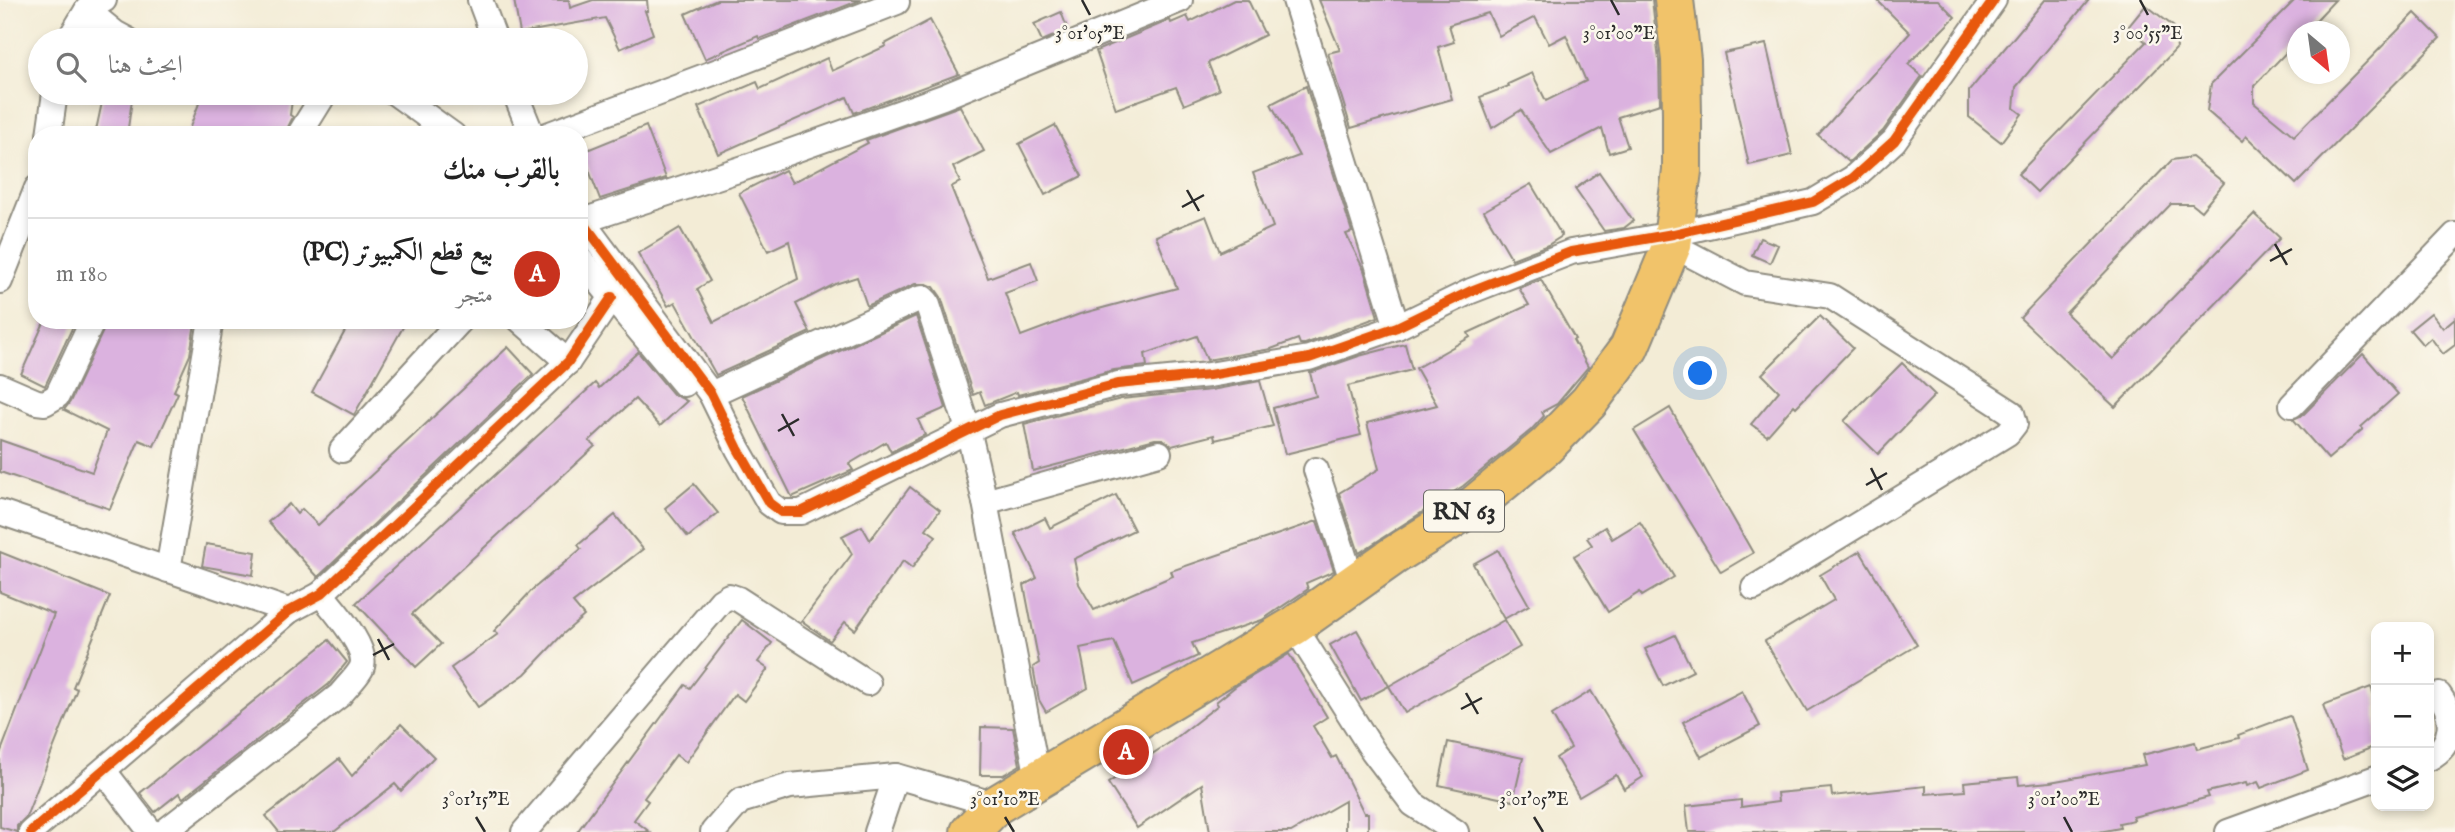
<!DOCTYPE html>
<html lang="ar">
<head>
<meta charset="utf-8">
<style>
	body { margin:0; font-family:"IM FELL English",Amiri,serif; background:#f6f6f6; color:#222; direction:rtl }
	.controls { position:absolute; right:21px; bottom:21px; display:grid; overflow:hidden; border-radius:14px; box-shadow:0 4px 10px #0003 }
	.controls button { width:63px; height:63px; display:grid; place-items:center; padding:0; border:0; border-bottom:2px solid #e0e0e0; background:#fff; color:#222; font:35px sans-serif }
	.compass { position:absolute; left:2287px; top:21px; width:63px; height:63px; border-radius:50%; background:#fff; box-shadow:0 4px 10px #0003; rotate:151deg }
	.you { position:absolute; left:1701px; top:374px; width:24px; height:24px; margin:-18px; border:5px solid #fff; border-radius:50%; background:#1a73e8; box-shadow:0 0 0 10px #1a73e833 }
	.badge { display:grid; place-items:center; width:46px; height:46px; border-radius:50%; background:#c8321e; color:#fff; font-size:23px; font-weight:700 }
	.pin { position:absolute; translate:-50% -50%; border:4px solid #fff; box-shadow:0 2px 7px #0006 }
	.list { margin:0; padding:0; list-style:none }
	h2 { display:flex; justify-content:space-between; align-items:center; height:91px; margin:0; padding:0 28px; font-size:30px }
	h2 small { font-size:23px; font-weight:400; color:#767676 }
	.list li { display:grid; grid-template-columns:46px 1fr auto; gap:21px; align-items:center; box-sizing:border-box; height:112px; padding:0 28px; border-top:2px solid #e0e0e0 }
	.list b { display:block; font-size:26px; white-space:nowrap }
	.list p { margin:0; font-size:23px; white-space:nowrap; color:#767676 }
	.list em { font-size:23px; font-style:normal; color:#767676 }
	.icon { flex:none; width:38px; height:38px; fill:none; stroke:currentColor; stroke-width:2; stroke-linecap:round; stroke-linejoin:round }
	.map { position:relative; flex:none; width:2455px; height:832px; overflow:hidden; direction:ltr }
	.search { position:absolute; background:#fff; box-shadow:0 4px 10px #0003; left:28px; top:28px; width:560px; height:77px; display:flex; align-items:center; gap:18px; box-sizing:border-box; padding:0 24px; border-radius:38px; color:#767676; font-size:26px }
	.panel { position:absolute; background:#fff; box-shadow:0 4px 10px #0003; left:28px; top:126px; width:560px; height:203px; border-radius:28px; direction:rtl }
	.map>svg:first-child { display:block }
	.building { fill:#dbb2df }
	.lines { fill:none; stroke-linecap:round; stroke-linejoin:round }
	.street-casing { stroke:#8f8c80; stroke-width:28 }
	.primary-casing { stroke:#8f8c80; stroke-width:42 }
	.street { stroke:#fff; stroke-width:24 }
	.primary { stroke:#f1c36a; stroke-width:38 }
	.cycleway-casing { stroke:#fbf7ec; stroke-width:15 }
	.cycleway { stroke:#e8590c; stroke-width:10 }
	.ticks { fill:none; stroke:#2b2b2b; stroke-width:2.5 }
	.labels { text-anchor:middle; stroke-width:5; stroke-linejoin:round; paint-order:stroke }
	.shield { fill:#fbf7ec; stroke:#696865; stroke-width:2 }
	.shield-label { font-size:24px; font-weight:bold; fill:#2b2b2b }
	.ticks-label { font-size:18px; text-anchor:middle; fill:#2b2b2b; stroke:#fbf7ec; stroke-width:5; stroke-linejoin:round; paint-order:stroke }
</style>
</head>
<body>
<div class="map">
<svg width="2455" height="832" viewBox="0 0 2455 832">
	<rect width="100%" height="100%" fill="#fbf7ec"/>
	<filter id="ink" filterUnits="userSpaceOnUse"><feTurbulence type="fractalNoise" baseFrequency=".0143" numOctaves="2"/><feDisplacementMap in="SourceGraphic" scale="14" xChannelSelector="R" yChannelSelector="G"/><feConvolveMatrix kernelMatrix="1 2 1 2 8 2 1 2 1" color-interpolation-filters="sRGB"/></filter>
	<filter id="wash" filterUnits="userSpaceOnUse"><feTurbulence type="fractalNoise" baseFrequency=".00686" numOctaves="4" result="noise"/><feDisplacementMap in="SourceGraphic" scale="28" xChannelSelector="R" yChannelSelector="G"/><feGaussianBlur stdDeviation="1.57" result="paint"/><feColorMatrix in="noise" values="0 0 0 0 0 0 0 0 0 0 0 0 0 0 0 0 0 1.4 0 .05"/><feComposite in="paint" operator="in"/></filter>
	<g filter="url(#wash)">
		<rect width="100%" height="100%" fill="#f3ecd6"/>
		<g id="blocks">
			<g class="building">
				<polygon points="514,0 569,0 570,8 593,0 647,0 648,11 645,11 653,34 620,49 605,18 520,33"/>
				<polygon points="717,0 861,0 759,39 758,36 705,59 685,14"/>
				<polygon points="1234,0 1248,0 1265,35 1208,63 1219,90 1184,105 1176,87 1116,109 1096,51 1170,20 1171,23 1187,16 1190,22"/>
				<polygon points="1319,0 1652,0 1659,61 1660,104 1618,117 1628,147 1609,153 1602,128 1551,154 1521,110 1492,128 1480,97 1509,86 1508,84 1532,73 1546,101 1586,81 1566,35 1549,44 1535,17 1499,36 1488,13 1449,25 1454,42 1438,47 1452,99 1351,128 1328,53 1340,50"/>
				<polygon points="1877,0 1938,0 1955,17 1908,64 1922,76 1883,131 1849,162 1818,135 1910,33"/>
				<polygon points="2045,0 2089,0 2016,87 2014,108 2022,114 2001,142 1969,117 1969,91"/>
				<polygon points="2295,0 2335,0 2305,32 2298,32 2298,40 2254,86 2254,103 2294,136 2415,13 2440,38 2296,184 2246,136 2242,141 2207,111 2211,84"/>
				<polygon points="2146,5 2174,27 2177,48 2037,192 2018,174 2146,42 2128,27"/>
				<polygon points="1061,12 1068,30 1042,41 1034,24"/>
				<polygon points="930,20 959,74 854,113 847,97 718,154 698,107 757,82 760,89 827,58 832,71 886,46 885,44"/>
				<polygon points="1766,44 1792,155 1749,165 1724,53"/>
				<polygon points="1306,86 1352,232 1346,234 1364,270 1378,317 1305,344 1300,344 1298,339 1271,349 1207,360 1197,336 1145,354 1147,366 1114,370 1018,395 1017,392 985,405 980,392 973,395 941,297 934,287 927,284 915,284 867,306 857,277 835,284 796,304 810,332 716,375 675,302 668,306 638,253 680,228 710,281 697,289 714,322 798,279 789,241 768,251 739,193 785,170 792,183 868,143 866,140 960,106 984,151 953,167 960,182 951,187 988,278 1031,262 1038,281 1005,293 1021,336 1080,314 1177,288 1156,236 1206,216 1220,252 1273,227 1253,173 1299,156 1271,104"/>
				<polygon points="104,93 133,93 127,135 95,135"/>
				<polygon points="203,93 293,93 290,115 293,117 284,135 187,135"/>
				<polygon points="1055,125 1082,176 1045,195 1019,144"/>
				<polygon points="646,126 666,178 600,199 582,152"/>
				<polygon points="2192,157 2224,183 2201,211 2192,204 2171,204 2066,313 2113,359 2254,214 2280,238 2115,407 2020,318 2172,160"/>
				<polygon points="1599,172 1633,221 1624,228 1604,231 1575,189"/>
				<polygon points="1531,184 1562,236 1548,245 1512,259 1484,211"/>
				<polygon points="1760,238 1778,245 1770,263 1752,255"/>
				<polygon points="1541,280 1575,339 1573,340 1588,367 1557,404 1542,412 1544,416 1531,430 1463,486 1359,553 1339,493 1379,469 1367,423 1437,405 1416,368 1470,337 1468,333 1529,305 1519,288"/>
				<polygon points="2431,313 2443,328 2455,318 2455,345 2443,354 2431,338 2423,345 2410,330"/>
				<polygon points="916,316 946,408 918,420 925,435 891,452 886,442 849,464 853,470 792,497 742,396"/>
				<polygon points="1820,316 1853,348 1796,407 1794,405 1767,436 1751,424 1779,391 1762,374"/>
				<polygon points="45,320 76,320 45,386 21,374"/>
				<polygon points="108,320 189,320 195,323 190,355 174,391 178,393 154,446 139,440 110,509 0,472 0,440 92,472 107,431 64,410 70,402"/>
				<polygon points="351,320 407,320 354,415 312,392"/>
				<polygon points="1405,344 1412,370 1348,386 1361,435 1285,454 1273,408 1316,396 1310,373 1359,356"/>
				<polygon points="508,347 533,374 318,577 268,522 289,504 297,514 302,509 318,525"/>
				<polygon points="638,352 673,394 687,401 660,426 635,399 589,441 595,446 412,614 441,644 416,667 356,603 595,383 599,388"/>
				<polygon points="2363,354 2398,394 2361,427 2363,429 2328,459 2293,419 2303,415"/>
				<polygon points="1902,363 1935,395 1878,454 1844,421"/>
				<polygon points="1260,381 1273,426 1215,440 1214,435 1172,446 1163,439 1155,439 1033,471 1024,424 1121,399 1211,390"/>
				<polygon points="1670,408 1753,553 1721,572 1634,430"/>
				<polygon points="694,484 718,513 688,537 665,508"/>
				<polygon points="910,487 940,510 926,529 936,536 912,568 903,561 855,630 845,622 830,641 802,621 852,554 842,536 862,526 870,540"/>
				<polygon points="1116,495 1134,530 1074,559 1079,584 1094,610 1173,576 1171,571 1317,521 1334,571 1306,583 1308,589 1262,620 1192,643 1198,656 1133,685 1114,641 1080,648 1088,688 1046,712 1039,700 1033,667 1039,663 1024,585 1037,578 1015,533 1045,518 1050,528"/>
				<polygon points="615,515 643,549 573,603 584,616 563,634 525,674 478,707 451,668 498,634 494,631 533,589 581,549 578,545"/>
				<polygon points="1640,522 1674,577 1642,596 1640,592 1608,612 1574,556 1592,545 1587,538 1605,527 1612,539"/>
				<polygon points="206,544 256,552 253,575 202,566"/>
				<polygon points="1498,550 1529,605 1504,619 1473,564"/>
				<polygon points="1860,551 1917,645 1807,711 1765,641 1834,600 1820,575"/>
				<polygon points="0,552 110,596 73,687 77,689 26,817 17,826 17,832 0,827 0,754 54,614 0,592"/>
				<polygon points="742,620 772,643 758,662 768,669 744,701 735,694 686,762 676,755 644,798 648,801 634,820 650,832 577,832 685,685 690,688"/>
				<polygon points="1504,620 1520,647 1405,713 1389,686"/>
				<polygon points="1357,630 1389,686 1361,701 1330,645"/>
				<polygon points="1675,635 1693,671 1663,686 1645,649"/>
				<polygon points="329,640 347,662 329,684 183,798 179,793 155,812 140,793"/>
				<polygon points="1289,654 1327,717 1313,726 1332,758 1336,756 1364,813 1368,813 1368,832 1345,832 1345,801 1291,832 1210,832 1202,784 1137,828 1108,783 1172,741 1218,705 1216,702 1236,686"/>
				<polygon points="2371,687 2376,700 2376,746 2343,759 2323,705"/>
				<polygon points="1591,691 1643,777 1624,789 1616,775 1579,797 1556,758 1571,748 1552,715"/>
				<polygon points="1742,691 1760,726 1701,757 1683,722"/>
				<polygon points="2289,716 2291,717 2308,770 2261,788 2258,782 2247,786 2246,783 2207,792 2209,797 2133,817 2134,820 2119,823 2120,828 2099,832 1689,832 1686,806 1741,800 1741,807 1778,802 1777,793 1831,788 1832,796 1926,786 1926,794 1965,791 1964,782 2018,777 2019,785 2050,782 2145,765 2142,755 2195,742 2197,749 2239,738 2238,735"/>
				<polygon points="401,724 434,757 401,791 395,784 334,832 279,832 266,816 339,759 352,776"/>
				<polygon points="981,727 1013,728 1020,765 1003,775 980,775"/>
				<polygon points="1448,742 1523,758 1513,801 1439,785"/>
			</g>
		</g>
	</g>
	<g filter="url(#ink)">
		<use href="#blocks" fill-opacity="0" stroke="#8f8c80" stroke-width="2"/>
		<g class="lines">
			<defs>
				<g id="street">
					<polyline points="480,0 495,40"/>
					<polyline points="1295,0 1397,327"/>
					<polyline points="87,10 115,33 128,40"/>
					<polyline points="69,40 87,10 104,0"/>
					<polyline points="395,93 453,135"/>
					<polyline points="515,93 532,135"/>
					<polyline points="49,135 55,93"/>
					<polyline points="299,135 325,93"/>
					<polyline points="547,135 737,64 897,2"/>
					<polyline points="579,217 711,394 738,449 769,503 781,512 801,512 1000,415 1118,384 1209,375 1309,358 1397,327 1471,291 1571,252 1673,234 1813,202 1853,178 1894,141 1994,0"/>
					<polyline points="582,221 747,167 943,97 1180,0"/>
					<polyline points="1672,245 1745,283 1830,296 2012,413 2015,424 2008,433 1754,588"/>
					<polyline points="579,258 684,384"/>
					<polyline points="0,281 37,188"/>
					<polyline points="520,320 568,362"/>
					<polyline points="0,386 37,402 45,403 57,396 93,320"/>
					<polyline points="711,394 918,299 923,298 927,302 968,429 985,502 1038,779"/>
					<polyline points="2292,405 2455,235"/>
					<polyline points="342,450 461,320"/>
					<polyline points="1316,470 1353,583"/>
					<polyline points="985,502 1159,453"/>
					<polyline points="0,512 289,611"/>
					<polyline points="168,570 211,320"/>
					<polyline points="1294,626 1373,751 1413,804 1456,832"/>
					<path d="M 2429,758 C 2454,745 2455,716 2439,695"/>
					<polyline points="104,771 151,832"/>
					<polyline points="31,832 289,611 321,594 568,362 612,297"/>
					<path d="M 164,832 L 340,695 C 346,687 356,678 361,669 C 371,650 333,609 321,594"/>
					<polyline points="524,832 721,601 729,596 738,599 868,683"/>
					<polyline points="713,832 740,801 790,786 896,776 996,805"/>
					<polyline points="877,832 896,776"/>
					<polyline points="2228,832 2376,778"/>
				</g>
				<polyline id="primary" points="970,832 996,805 1294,626 1393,556 1476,504 1546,446 1589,402 1629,348 1672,245 1682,171 1682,114 1681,60 1674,0"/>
			</defs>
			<use href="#street" class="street-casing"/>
			<use href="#primary" class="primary-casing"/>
			<use href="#street" class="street"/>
			<use href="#primary" class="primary"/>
			<defs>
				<g id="cycleway">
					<polyline points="579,217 711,394 738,449 769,503 781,512 801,512 1000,415 1118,384 1209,375 1309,358 1397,327 1471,291 1571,252 1673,234 1813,202 1853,178 1894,141 1994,0"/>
					<polyline points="31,832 289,611 321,594 568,362 612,297"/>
				</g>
			</defs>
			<use href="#cycleway" class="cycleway-casing"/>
			<use href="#cycleway" class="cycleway"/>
		</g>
	</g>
	<path class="ticks" d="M 1082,0 L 1090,15M 1611,0 L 1619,15M 2140,0 L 2148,15M 1187,190 L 1199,211M 1182,207 L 1204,195M 2275,244 L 2287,265M 2270,261 L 2292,249M 782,414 L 794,436M 778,431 L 799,419M 1871,468 L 1882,490M 1866,485 L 1887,473M 378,639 L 389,660M 373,655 L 394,644M 1466,693 L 1478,714M 1461,709 L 1482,698M 476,817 L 485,832M 1005,817 L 1014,832M 1534,817 L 1543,832M 2064,817 L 2072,832"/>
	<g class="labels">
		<rect class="shield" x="1424" y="490.5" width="80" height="41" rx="5"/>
		<g class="shield-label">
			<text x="1464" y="519">RN 63</text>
		</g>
	</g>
	<g class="ticks-label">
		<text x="1090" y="39">3°01'05"E</text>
		<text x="1619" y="39">3°01'00"E</text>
		<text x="2148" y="39">3°00'55"E</text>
		<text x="476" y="805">3°01'15"E</text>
		<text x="1005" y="805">3°01'10"E</text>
		<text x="1534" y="805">3°01'05"E</text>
		<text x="2064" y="805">3°01'00"E</text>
	</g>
</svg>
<div class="controls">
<button>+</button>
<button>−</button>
<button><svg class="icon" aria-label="layers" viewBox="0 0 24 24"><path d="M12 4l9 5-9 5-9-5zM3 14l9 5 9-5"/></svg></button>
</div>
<svg class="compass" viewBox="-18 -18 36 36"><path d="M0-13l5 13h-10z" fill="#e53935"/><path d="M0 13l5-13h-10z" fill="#767676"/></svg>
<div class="you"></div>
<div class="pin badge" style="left:1126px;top:752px">A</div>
<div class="search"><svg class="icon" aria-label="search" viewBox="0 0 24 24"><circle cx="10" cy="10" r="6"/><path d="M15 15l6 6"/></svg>ابحث هنا</div>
<section class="panel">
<h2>بالقرب منك<small></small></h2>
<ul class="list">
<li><span class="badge">A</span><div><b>بيع قطع الكمبيوتر (PC)</b><p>متجر</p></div><em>180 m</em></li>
</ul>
</section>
</div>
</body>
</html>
